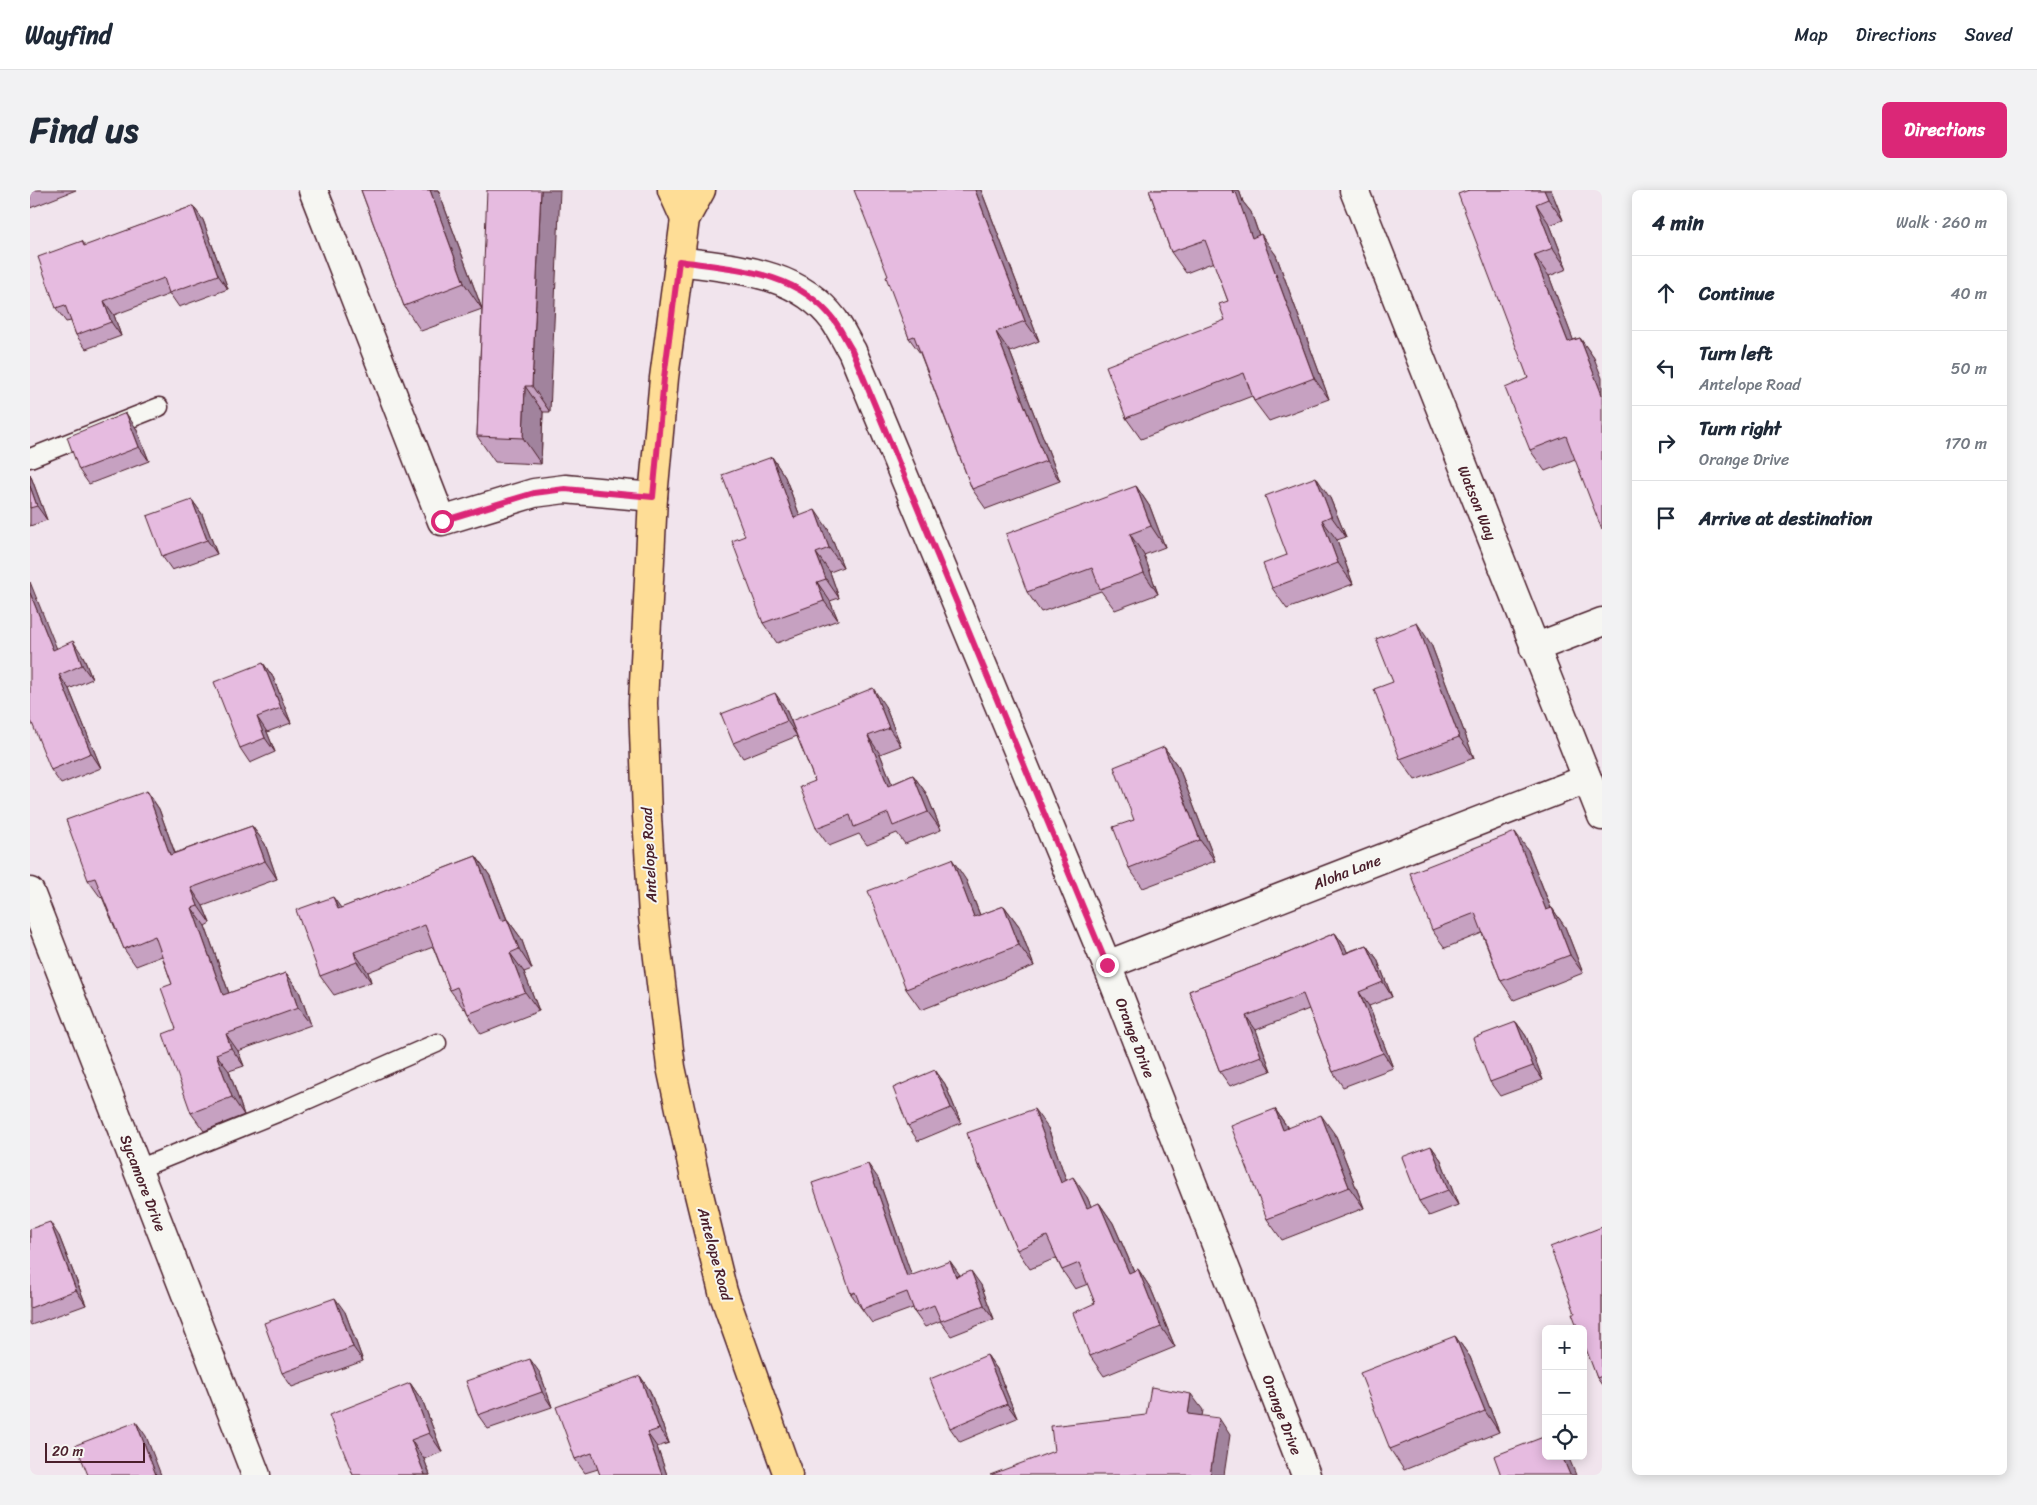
<!DOCTYPE html>
<html lang="en">
<head>
<meta charset="utf-8">
<style>
	body { margin:0; font-family:Sriracha,sans-serif; background:#f2f2f3; color:#1f2937 }
	.controls { position:absolute; right:15px; bottom:15px; display:grid; overflow:hidden; border-radius:8px; box-shadow:0 2px 12px #0003 }
	.controls button { width:45px; height:45px; display:grid; place-items:center; padding:0; border:0; border-bottom:1px solid #e0e1e3; background:#fff; color:#1f2937; font:25px sans-serif }
	.scale { position:absolute; left:15px; bottom:12px; width:100px; box-sizing:border-box; padding-left:5px; border:2px solid #4a1f2b; border-top:0; font-size:14px; line-height:18px; white-space:nowrap; color:#4a1f2b; -webkit-text-stroke:4px #f6f6f2; paint-order:stroke }
	.stop { position:absolute; width:15px; height:15px; margin:-11px; border:4px solid #db2777; border-radius:50%; background:#fff }
	.stop.end { background:#db2777; border-color:#fff; box-shadow:0 1px 5px #0008 }
	.list { margin:0; padding:0; list-style:none }
	h2 { display:flex; justify-content:space-between; align-items:center; height:65px; margin:0; padding:0 20px; font-size:21px }
	h2 small { font-size:16px; font-weight:400; color:#747a83 }
	.list li { display:grid; grid-template-columns:32px 1fr auto; gap:15px; align-items:center; box-sizing:border-box; height:75px; padding:0 20px; border-top:1px solid #e0e1e3 }
	.list b { display:block; font-size:19px; white-space:nowrap }
	.list p { margin:0; font-size:16px; white-space:nowrap; color:#747a83 }
	.list em { font-size:16px; font-style:normal; color:#747a83 }
	.icon { flex:none; width:28px; height:28px; fill:none; stroke:currentColor; stroke-width:2; stroke-linecap:round; stroke-linejoin:round }
	.map { position:relative; flex:none; width:1572px; height:1285px; overflow:hidden; border-radius:8px }
	header { display:flex; align-items:center; gap:30px; box-sizing:border-box; height:70px; padding:0 25px; background:#fff; border-bottom:1px solid #e0e1e3 }
	header strong { font-size:24px }
	nav { display:flex; gap:28px; margin-inline-start:auto; font-size:18px }
	.intro { display:flex; align-items:center; justify-content:space-between; box-sizing:border-box; height:120px; padding:0 30px }
	h1 { margin:0; font-size:35px }
	.button { padding:12px 22px; border-radius:8px; background:#db2777; color:#fff; font-size:18px; font-weight:700 }
	main { display:flex; gap:30px; padding:0 30px }
	aside { flex:1; background:#fff; border-radius:8px; box-shadow:0 2px 12px #0003 }
	.map>svg:first-child { display:block }
	.lines { fill:none; stroke-linecap:round; stroke-linejoin:round }
	.lane-casing { stroke:#4a1f2b; stroke-width:21 }
	.street-casing { stroke:#4a1f2b; stroke-width:31 }
	.primary-casing { stroke:#4a1f2b; stroke-width:31 }
	.lane { stroke:#f6f6f2; stroke-width:18 }
	.street { stroke:#f6f6f2; stroke-width:28 }
	.primary { stroke:#fedd96; stroke-width:28 }
	.wall { fill:#c6a1c1; stroke:#4a1f2b }
	.shaded-wall { fill:#a1839d; stroke:#4a1f2b }
	.building { fill:#e6bbe0; stroke:#4a1f2b }
	.route { stroke:#db2777; stroke-width:6 }
	.labels { text-anchor:middle; stroke-width:4; stroke-linejoin:round; paint-order:stroke }
	.street-label { font-size:15px; fill:#4a1f2b; stroke:#f6f6f2 }
</style>
</head>
<body>
<header>
<strong>Wayfind</strong>
<nav><a>Map</a><a>Directions</a><a>Saved</a></nav>
</header>
<div class="intro"><h1>Find us</h1><a class="button">Directions</a></div>
<main>
<div class="map">
<svg width="1572" height="1285" viewBox="0 0 1572 1285">
	<rect width="100%" height="100%" fill="#f1e4ed"/>
	<filter id="ink" filterUnits="userSpaceOnUse"><feTurbulence type="fractalNoise" baseFrequency=".02" numOctaves="2"/><feDisplacementMap in="SourceGraphic" scale="10" xChannelSelector="R" yChannelSelector="G"/><feConvolveMatrix kernelMatrix="1 2 1 2 8 2 1 2 1" color-interpolation-filters="sRGB"/></filter>
	<g filter="url(#ink)">
		<g class="lines">
			<defs>
				<g id="lane">
					<polyline points="0,268 129,217"/>
					<polyline points="108,979 254,920 407,853"/>
				</g>
				<g id="street">
					<polyline points="283,0 412,331 504,303 535,299 623,307"/>
					<polyline points="1324,0 1572,626"/>
					<path d="M 649,71 C 705,79 767,81 804,130 C 811,140 816,151 822,161 L 1077,775 L 1276,1285"/>
					<polyline points="1504,458 1572,432"/>
					<polyline points="0,702 226,1285"/>
					<polyline points="1077,775 1557,589"/>
				</g>
				<g id="primary">
					<polyline points="642,0 655,29"/>
					<polyline points="671,0 655,29 634,188 623,307 613,513 617,626 623,726 641,877 665,988 693,1102 758,1285"/>
				</g>
			</defs>
			<use href="#lane" class="lane-casing"/>
			<use href="#street" class="street-casing"/>
			<use href="#primary" class="primary-casing"/>
			<use href="#lane" class="lane"/>
			<use href="#street" class="street"/>
			<use href="#primary" class="primary"/>
		</g>
		<g class="wall">
			<polygon points="0,0 46,0 0,18"/>
			<polygon points="331,0 408,0 452,119 520,222 513,222 511,274 465,272 447,246 452,119 391,141 374,116"/>
			<polygon points="951,0 1009,151 980,162 1030,291 956,319 942,299 890,163 879,148 858,86"/>
			<polygon points="1119,0 1209,0 1213,12 1221,22 1229,45 1246,65 1299,209 1239,231 1224,211 1222,206 1111,249 1096,228 1195,130 1198,111 1184,72 1156,83 1141,62"/>
			<polygon points="1439,0 1521,0 1533,30 1520,35 1537,79 1519,86 1543,150 1550,148 1564,168 1545,269 1515,281 1500,260 1498,188"/>
			<polygon points="163,16 173,30 198,99 149,117 140,104 84,125 91,146 56,159 46,145 41,131 36,132 26,118 52,51 56,56"/>
			<polygon points="106,238 119,271 59,294 49,280"/>
			<polygon points="742,267 755,287 770,326 798,339 813,377 800,382 809,408 800,411 808,430 747,453 733,433 715,346"/>
			<polygon points="0,284 17,330 0,336"/>
			<polygon points="1106,296 1120,317 1135,357 1114,365 1128,404 1085,420 1071,401 1011,422 997,402"/>
			<polygon points="1300,308 1316,347 1307,350 1323,394 1257,419 1242,398 1257,365"/>
			<polygon points="162,310 172,324 187,364 142,380 132,366"/>
			<polygon points="1401,454 1444,568 1385,590 1370,569 1363,492"/>
			<polygon points="26,458 53,466 62,489 39,499 71,578 31,594 21,580"/>
			<polygon points="233,473 243,487 261,533 237,542 245,562 220,573 210,558"/>
			<polygon points="855,516 871,556 850,564 862,594 883,585 896,603 911,640 875,654 867,643 837,655 829,644 799,656 786,638 785,591 767,546 713,568 703,553 755,517 764,539"/>
			<polygon points="1134,557 1149,578 1185,671 1113,698 1099,678 1104,630"/>
			<polygon points="117,601 129,619 145,663 222,636 235,654 247,689 173,716 180,733 175,736 199,803 256,783 269,801 281,835 208,861 214,876 199,881 214,925 174,941 161,923 146,839 142,794 132,766 106,776 94,759 72,707 71,708 58,690"/>
			<polygon points="1498,660 1521,718 1522,718 1535,737 1553,783 1484,810 1471,791 1452,743 1415,758 1402,740"/>
			<polygon points="446,666 460,686 477,729 491,748 502,779 494,782 509,821 451,844 438,824 435,818 434,819 420,800 403,757 338,782 341,792 304,805 290,786 311,718"/>
			<polygon points="936,690 950,725 974,716 989,736 1004,776 891,820 876,799"/>
			<polygon points="1305,743 1315,757 1317,762 1337,755 1347,769 1362,807 1339,816 1363,878 1313,897 1303,882 1279,819 1226,840 1241,881 1200,896 1190,882 1159,801 1244,769"/>
			<polygon points="1486,832 1496,846 1513,890 1470,906 1460,892"/>
			<polygon points="905,880 915,894 931,933 888,951 878,936"/>
			<polygon points="1245,919 1258,938 1306,946 1334,1018 1252,1050 1237,1029"/>
			<polygon points="1018,938 1036,990 1057,1007 1061,1017 1069,1013 1083,1033 1104,1081 1108,1079 1121,1099 1145,1157 1074,1186 1060,1166 1065,1113 1058,1094 1045,1099 1032,1080 1026,1068 1000,1079 987,1060 955,986 948,976"/>
			<polygon points="1401,956 1411,970 1428,1015 1399,1026 1389,1011"/>
			<polygon points="848,988 881,1085 930,1085 951,1095 964,1129 921,1146 910,1131 895,1137 885,1123 883,1118 842,1133 821,1104"/>
			<polygon points="1572,1037 1572,1195 1567,1188 1545,1123"/>
			<polygon points="0,1039 29,1046 56,1115 1,1135 0,1133"/>
			<polygon points="315,1122 333,1171 262,1197 252,1183"/>
			<polygon points="1425,1146 1440,1167 1469,1242 1374,1280 1360,1259"/>
			<polygon points="957,1165 967,1179 987,1228 930,1252 920,1238"/>
			<polygon points="510,1183 522,1217 458,1239 448,1225"/>
			<polygon points="610,1186 620,1201 639,1253 627,1257 637,1285 570,1285 568,1279 555,1283 545,1269"/>
			<polygon points="380,1193 393,1212 412,1262 394,1269 400,1285 323,1285"/>
		</g>
		<g class="shaded-wall">
			<polygon points="400,0 408,0 452,119 434,93"/>
			<polygon points="511,0 530,0 520,222 502,196"/>
			<polygon points="945,0 951,0 1009,151 995,131"/>
			<polygon points="1202,0 1209,0 1213,12 1221,22 1237,69 1222,48"/>
			<polygon points="1514,0 1521,0 1533,30 1518,9"/>
			<polygon points="1506,14 1520,35 1537,79 1523,58"/>
			<polygon points="163,16 173,30 198,99 188,85"/>
			<polygon points="1231,44 1246,65 1299,209 1284,188"/>
			<polygon points="1504,65 1519,86 1552,173 1538,152"/>
			<polygon points="74,111 84,125 91,146 81,132"/>
			<polygon points="966,142 980,162 1030,291 1016,271"/>
			<polygon points="1550,148 1564,168 1572,188 1572,205"/>
			<polygon points="495,196 513,222 511,274 493,248"/>
			<polygon points="96,223 106,238 119,271 109,257"/>
			<polygon points="742,267 755,287 778,347 764,328"/>
			<polygon points="0,284 17,330 7,316 0,296"/>
			<polygon points="1286,287 1300,308 1316,347 1301,326"/>
			<polygon points="1106,296 1120,317 1135,357 1121,336"/>
			<polygon points="162,310 172,324 187,364 177,350"/>
			<polygon points="785,320 798,339 813,377 799,358"/>
			<polygon points="1292,330 1307,350 1323,394 1308,373"/>
			<polygon points="1100,344 1114,365 1128,404 1114,383"/>
			<polygon points="786,363 800,382 809,408 796,389"/>
			<polygon points="0,392 33,474 23,460 0,403"/>
			<polygon points="787,392 800,411 808,430 794,411"/>
			<polygon points="1387,433 1401,454 1444,568 1429,547"/>
			<polygon points="43,451 53,466 62,489 52,475"/>
			<polygon points="233,473 243,487 261,533 251,518"/>
			<polygon points="29,485 39,499 71,578 61,563"/>
			<polygon points="843,498 855,516 871,556 859,538"/>
			<polygon points="745,503 755,517 767,546 757,531"/>
			<polygon points="227,527 237,542 245,562 235,548"/>
			<polygon points="838,546 850,564 870,614 858,596"/>
			<polygon points="1134,557 1149,578 1185,671 1170,650"/>
			<polygon points="883,585 896,603 911,640 898,622"/>
			<polygon points="117,601 129,619 152,683 140,665"/>
			<polygon points="222,636 235,654 247,689 235,671"/>
			<polygon points="1485,642 1498,660 1529,739 1516,720"/>
			<polygon points="446,666 460,686 485,751 471,731"/>
			<polygon points="922,669 936,690 959,748 944,727"/>
			<polygon points="161,698 173,716 180,733 168,716"/>
			<polygon points="303,707 317,726 308,719"/>
			<polygon points="974,716 989,736 1004,776 989,755"/>
			<polygon points="162,718 175,736 206,823 193,805"/>
			<polygon points="1522,718 1535,737 1553,783 1540,765"/>
			<polygon points="477,729 491,748 502,779 489,759"/>
			<polygon points="1305,743 1315,757 1324,778 1314,764"/>
			<polygon points="1337,755 1347,769 1362,807 1353,792"/>
			<polygon points="324,762 338,782 341,792 327,772"/>
			<polygon points="480,763 494,782 509,821 495,802"/>
			<polygon points="256,783 269,801 281,835 268,818"/>
			<polygon points="1329,802 1339,816 1363,878 1353,863"/>
			<polygon points="1216,826 1226,840 1241,881 1231,866"/>
			<polygon points="1486,832 1496,846 1513,890 1503,876"/>
			<polygon points="196,844 208,861 214,876 201,858"/>
			<polygon points="186,864 199,881 214,925 202,907"/>
			<polygon points="905,880 915,894 931,933 921,918"/>
			<polygon points="1004,919 1018,938 1044,1012 1031,993"/>
			<polygon points="1245,919 1259,940 1253,940"/>
			<polygon points="1291,925 1306,946 1334,1018 1319,997"/>
			<polygon points="1401,956 1411,970 1428,1015 1418,1000"/>
			<polygon points="838,974 848,988 887,1101 877,1087"/>
			<polygon points="1043,987 1057,1007 1071,1038 1057,1018"/>
			<polygon points="1069,1013 1083,1033 1113,1102 1099,1083"/>
			<polygon points="20,1032 29,1046 56,1115 46,1100"/>
			<polygon points="920,1071 930,1085 926,1087"/>
			<polygon points="1108,1079 1121,1099 1145,1157 1131,1137"/>
			<polygon points="941,1081 951,1095 964,1129 954,1115"/>
			<polygon points="305,1108 315,1122 333,1171 323,1157"/>
			<polygon points="1425,1146 1440,1167 1469,1242 1455,1221"/>
			<polygon points="957,1165 967,1179 987,1228 977,1214"/>
			<polygon points="500,1169 510,1183 522,1217 512,1202"/>
			<polygon points="610,1186 620,1201 639,1253 629,1239"/>
			<polygon points="380,1193 393,1212 412,1262 399,1243"/>
			<polygon points="1161,1204 1173,1220 1170,1240 1158,1224"/>
			<polygon points="1189,1228 1200,1245 1194,1285 1180,1285"/>
			<polygon points="106,1232 116,1246 131,1285 126,1285"/>
			<polygon points="617,1243 627,1257 637,1285 632,1285"/>
			<polygon points="381,1250 394,1269 400,1285 395,1285"/>
			<polygon points="1532,1266 1538,1266 1546,1285 1540,1285"/>
		</g>
		<g class="building">
			<polygon points="331,0 400,0 434,93 374,116"/>
			<polygon points="457,0 511,0 502,196 495,196 493,248 447,246"/>
			<polygon points="824,0 945,0 995,131 966,142 1016,271 942,299 884,146 879,148 856,87 858,86"/>
			<polygon points="1119,0 1202,0 1203,3 1206,2 1222,48 1231,44 1284,188 1224,211 1214,183 1096,228 1076,176 1195,130 1189,114 1198,111 1175,50 1141,62"/>
			<polygon points="1439,0 1514,0 1518,9 1506,14 1523,58 1504,65 1538,152 1550,148 1572,205 1572,340 1536,246 1500,260 1475,198 1498,188 1428,4"/>
			<polygon points="163,16 188,85 139,103 134,88 74,111 81,132 46,145 35,115 26,118 8,67 52,51 54,56"/>
			<polygon points="96,223 109,257 49,280 37,247"/>
			<polygon points="742,267 764,328 785,320 799,358 786,363 796,389 787,392 794,411 733,433 702,351 715,346 692,285"/>
			<polygon points="1286,287 1301,326 1292,330 1308,373 1242,398 1233,374 1257,365 1235,306"/>
			<polygon points="0,296 7,316 0,318"/>
			<polygon points="1106,296 1121,336 1100,344 1114,383 1070,399 1062,378 997,402 976,344"/>
			<polygon points="162,310 177,350 132,366 117,326"/>
			<polygon points="0,403 23,460 43,451 52,475 29,485 61,563 21,580 0,528"/>
			<polygon points="1387,433 1429,547 1370,569 1344,499 1363,492 1346,449"/>
			<polygon points="233,473 251,518 227,527 235,548 210,558 184,492"/>
			<polygon points="843,498 859,538 838,546 858,596 883,585 898,622 863,636 858,623 824,637 820,625 786,638 770,597 785,591 761,531"/>
			<polygon points="745,503 757,531 703,553 691,524"/>
			<polygon points="1134,557 1170,650 1099,678 1083,637 1104,630 1084,577"/>
			<polygon points="117,601 140,665 222,636 235,671 161,698 168,716 162,718 193,805 256,783 268,818 196,844 201,858 186,864 202,907 161,923 133,844 146,839 131,798 142,794 125,746 94,759 65,688 58,690 36,630"/>
			<polygon points="1485,642 1516,720 1522,718 1540,765 1471,791 1445,723 1402,740 1380,683"/>
			<polygon points="446,666 471,731 477,729 489,759 480,763 495,802 438,824 427,797 420,800 395,735 324,762 327,772 290,786 266,720 303,707 308,719"/>
			<polygon points="922,669 944,727 974,716 989,755 876,799 838,701"/>
			<polygon points="1305,743 1314,764 1337,755 1353,792 1329,802 1353,863 1303,882 1273,804 1216,826 1231,866 1190,882 1159,801 1244,769"/>
			<polygon points="1486,832 1503,876 1460,892 1443,848"/>
			<polygon points="905,880 921,918 878,936 863,898"/>
			<polygon points="1004,919 1031,993 1043,987 1057,1018 1069,1013 1099,1083 1108,1079 1131,1137 1060,1166 1043,1123 1065,1113 1049,1073 1032,1080 1017,1046 987,1060 950,975 948,976 937,943"/>
			<polygon points="1245,919 1253,940 1291,925 1319,997 1237,1029 1201,936"/>
			<polygon points="1401,956 1418,1000 1389,1011 1372,967"/>
			<polygon points="838,974 877,1087 920,1071 926,1087 941,1081 954,1115 911,1131 904,1115 885,1123 877,1102 832,1119 825,1102 821,1104 782,993"/>
			<polygon points="20,1032 46,1100 0,1118 0,1039"/>
			<polygon points="1572,1037 1572,1186 1567,1188 1553,1151 1553,1139 1548,1139 1542,1123 1545,1123 1520,1057"/>
			<polygon points="305,1108 323,1157 252,1183 234,1133"/>
			<polygon points="1425,1146 1455,1221 1360,1259 1330,1183"/>
			<polygon points="957,1165 977,1214 920,1238 900,1189"/>
			<polygon points="500,1169 512,1202 448,1225 436,1191"/>
			<polygon points="610,1186 629,1239 617,1243 632,1285 570,1285 562,1263 545,1269 526,1217"/>
			<polygon points="380,1193 399,1243 381,1250 395,1285 323,1285 299,1225"/>
			<polygon points="1121,1197 1161,1204 1158,1224 1189,1228 1180,1285 1107,1285 1107,1284 1099,1285 960,1285 1024,1261 1021,1236 1116,1225"/>
			<polygon points="106,1232 126,1285 58,1285 46,1255"/>
			<polygon points="1516,1246 1516,1266 1532,1266 1540,1285 1471,1285 1464,1266"/>
		</g>
	</g>
	<g class="lines" filter="url(#ink)">
		<path class="route" d="M 412,331 L 504,303 L 535,299 L 623,307 L 634,188 L 649,71 C 705,79 767,81 804,130 C 811,139 816,151 822,160 L 1077,775"/>
	</g>
	<g class="labels">
		<g class="street-label">
			<text transform="translate(1447 313) rotate(68)" y="5">Watson Way</text>
			<text transform="translate(619 665) rotate(-93)" y="5">Antelope Road</text>
			<text transform="translate(1317 682) rotate(-21)" y="5">Aloha Lane</text>
			<text transform="translate(1105 848) rotate(69)" y="5">Orange Drive</text>
			<text transform="translate(113 993) rotate(69)" y="5">Sycamore Drive</text>
			<text transform="translate(685 1064) rotate(75)" y="5">Antelope Road</text>
			<text transform="translate(1252 1225) rotate(69)" y="5">Orange Drive</text>
		</g>
	</g>
</svg>
<div class="controls">
<button>+</button>
<button>−</button>
<button><svg class="icon" aria-label="locate" viewBox="0 0 24 24"><circle cx="12" cy="12" r="6"/><path d="M12 2v4M12 18v4M2 12h4M18 12h4"/></svg></button>
</div>
<div class="scale">20 m</div>
<div class="stop" style="left:412px;top:331px"></div>
<div class="stop end" style="left:1077px;top:775px"></div>
</div>
<aside>
<h2>4 min<small>Walk · 260 m</small></h2>
<ul class="list">
<li><svg class="icon" aria-label="ahead" viewBox="0 0 24 24"><path d="M12 20V5M6 11l6-6 6 6"/></svg><div><b>Continue</b></div><em>40 m</em></li>
<li><svg class="icon" aria-label="left" viewBox="0 0 24 24"><path d="M17 20v-9H6M10 6l-5 5 5 5"/></svg><div><b>Turn left</b><p>Antelope Road</p></div><em>50 m</em></li>
<li><svg class="icon" aria-label="right" viewBox="0 0 24 24"><path d="M7 20v-9h11M14 6l5 5-5 5"/></svg><div><b>Turn right</b><p>Orange Drive</p></div><em>170 m</em></li>
<li><svg class="icon" aria-label="arrive" viewBox="0 0 24 24"><path d="M6 21V4h12l-3 4 3 4H6"/></svg><div><b>Arrive at destination</b></div></li>
</ul>
</aside>
</main>
</body>
</html>
